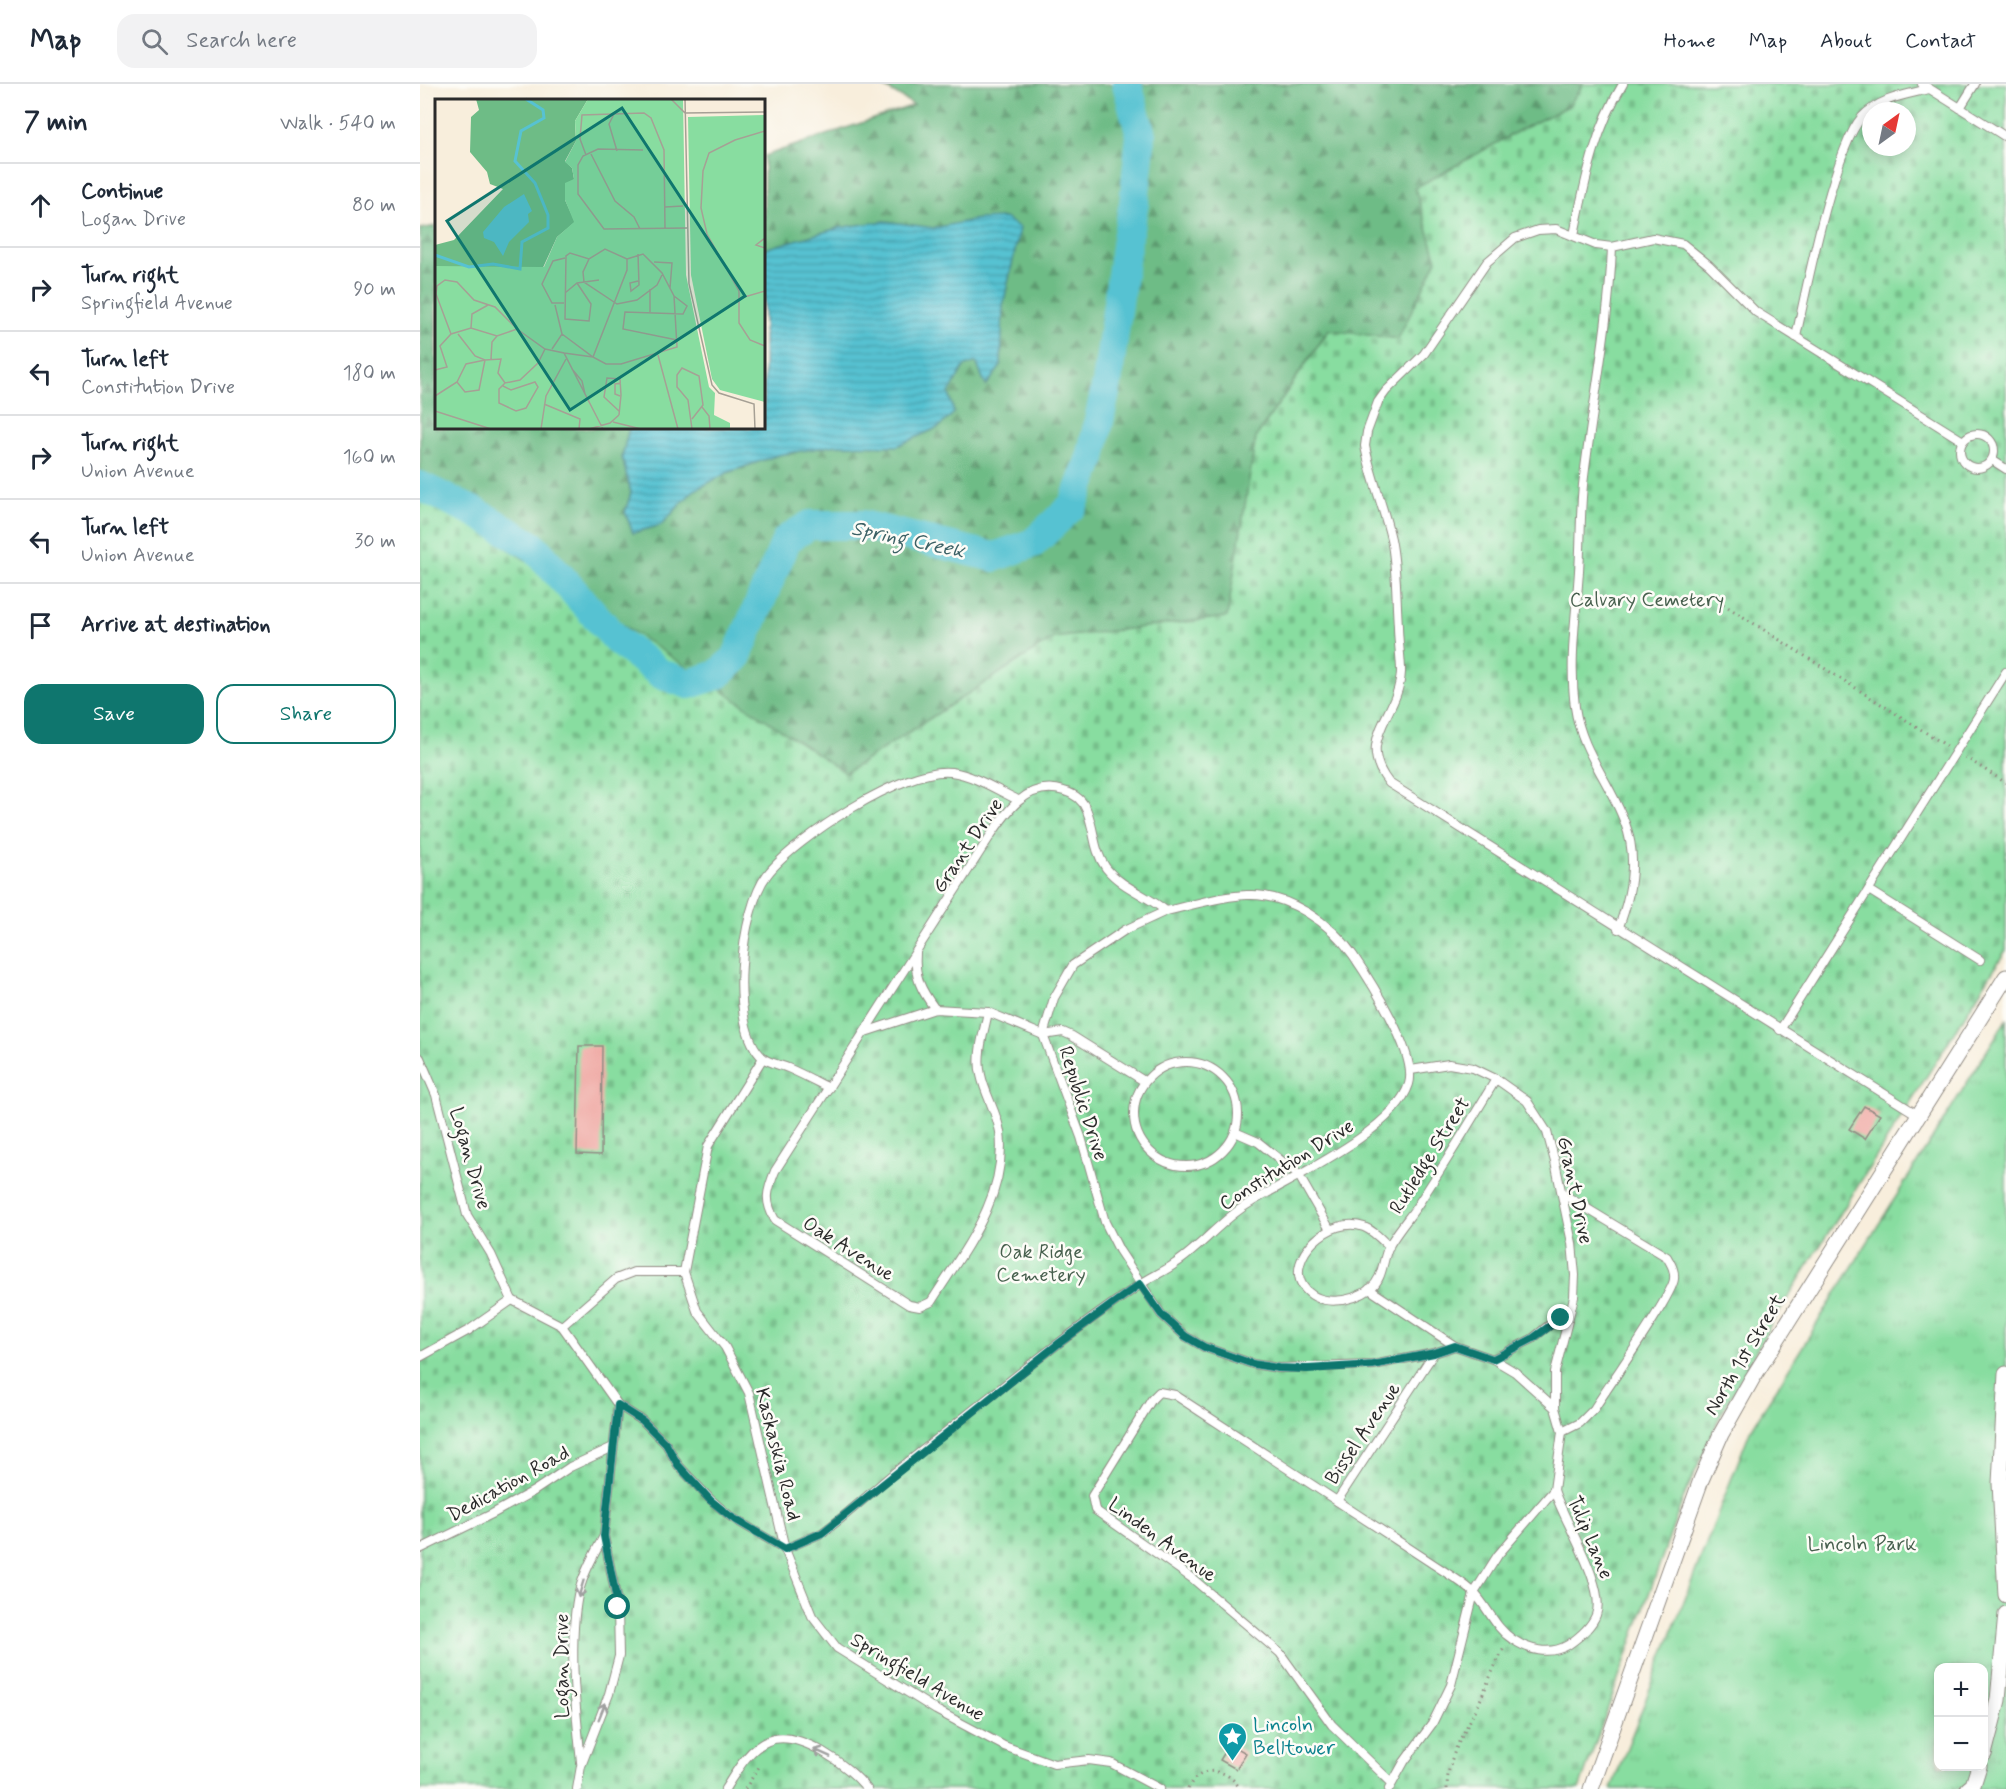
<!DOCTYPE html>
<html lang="en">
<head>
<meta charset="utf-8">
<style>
	body { margin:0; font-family:Mynerve,sans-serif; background:#f2f2f3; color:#1f2937 }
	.controls { position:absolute; right:18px; bottom:18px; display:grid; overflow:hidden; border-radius:12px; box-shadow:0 3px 15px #0003 }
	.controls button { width:54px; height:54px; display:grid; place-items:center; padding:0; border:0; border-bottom:2px solid #e0e1e3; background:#fff; color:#1f2937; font:30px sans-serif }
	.compass { position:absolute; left:1442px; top:18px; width:54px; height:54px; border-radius:50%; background:#fff; box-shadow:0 3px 15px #0003; rotate:33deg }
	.stop { position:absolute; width:18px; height:18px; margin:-14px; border:4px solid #0f766e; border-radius:50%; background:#fff }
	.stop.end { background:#0f766e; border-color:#fff; box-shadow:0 2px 6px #0008 }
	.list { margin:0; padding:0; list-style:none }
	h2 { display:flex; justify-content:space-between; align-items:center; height:78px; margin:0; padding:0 24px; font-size:26px }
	h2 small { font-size:20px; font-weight:400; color:#747a83 }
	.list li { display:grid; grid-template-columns:39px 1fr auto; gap:18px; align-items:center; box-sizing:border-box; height:84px; padding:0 24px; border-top:2px solid #e0e1e3 }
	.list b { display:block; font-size:22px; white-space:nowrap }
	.list p { margin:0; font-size:20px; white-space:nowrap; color:#747a83 }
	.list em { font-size:20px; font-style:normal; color:#747a83 }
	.actions { display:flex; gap:12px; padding:18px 24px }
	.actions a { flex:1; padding:14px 0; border:2px solid #0f766e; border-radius:18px; text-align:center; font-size:21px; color:#0f766e }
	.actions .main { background:#0f766e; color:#fff }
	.icon { flex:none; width:33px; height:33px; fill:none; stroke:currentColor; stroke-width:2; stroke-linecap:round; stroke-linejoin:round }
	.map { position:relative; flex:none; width:1586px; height:1705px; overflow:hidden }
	header { display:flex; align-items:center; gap:36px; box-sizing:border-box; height:84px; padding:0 30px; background:#fff; border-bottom:2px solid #e0e1e3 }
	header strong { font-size:28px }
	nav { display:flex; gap:33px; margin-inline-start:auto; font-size:21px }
	.search { width:420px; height:54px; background:#f2f2f3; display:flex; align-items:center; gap:15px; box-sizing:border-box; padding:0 21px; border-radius:18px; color:#747a83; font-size:22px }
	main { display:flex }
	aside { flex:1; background:#fff }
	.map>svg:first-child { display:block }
	.forest { fill:url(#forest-firs); stroke:#4c7458; stroke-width:1.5 }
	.cemetery { fill:url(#cemetery-stones); stroke:#5a8466; stroke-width:1.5; fill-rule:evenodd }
	.park { fill:url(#park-tufts); stroke:#5a8466; stroke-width:1.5; fill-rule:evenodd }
	.water { fill:url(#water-rules); stroke:#41767e; stroke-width:1.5 }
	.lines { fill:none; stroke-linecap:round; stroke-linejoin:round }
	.river { stroke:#57c2d2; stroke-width:30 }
	.building { fill:#f0ada8 }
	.service-casing { stroke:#928c84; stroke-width:10 }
	.minor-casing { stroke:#928c84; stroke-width:17 }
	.path { stroke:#928c84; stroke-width:3; stroke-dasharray:1.5 4.5; stroke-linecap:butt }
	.service { stroke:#fff; stroke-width:8 }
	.minor { stroke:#fff; stroke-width:15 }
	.oneway { stroke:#a0a0a0 }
	.route { stroke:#0f766e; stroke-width:8 }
	.labels { text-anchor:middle; stroke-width:5; stroke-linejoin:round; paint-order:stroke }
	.park-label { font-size:20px; fill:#47604e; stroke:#fdfcf7 }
	.street-label { font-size:20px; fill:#2b2b2b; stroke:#fdfcf7 }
	.culture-label { font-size:20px; fill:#0d838f; stroke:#fdfcf7; text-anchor:start }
	.water-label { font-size:21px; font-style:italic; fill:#3a6065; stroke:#fdfcf7 }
	.inset-river { fill:none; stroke:#57c2d2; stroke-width:3 }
	.inset-road { fill:none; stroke:#a6a095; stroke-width:1.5 }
	.view { fill:#0f766e; fill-opacity:0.15; stroke:#0f766e; stroke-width:3 }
	.inset-edge { fill:none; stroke:#2b2b2b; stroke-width:3 }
</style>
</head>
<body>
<header>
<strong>Map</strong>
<div class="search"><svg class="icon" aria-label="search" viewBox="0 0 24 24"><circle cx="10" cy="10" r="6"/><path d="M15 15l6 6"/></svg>Search here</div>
<nav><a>Home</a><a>Map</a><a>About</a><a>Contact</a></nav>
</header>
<main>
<aside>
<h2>7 min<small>Walk · 540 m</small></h2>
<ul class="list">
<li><svg class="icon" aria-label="ahead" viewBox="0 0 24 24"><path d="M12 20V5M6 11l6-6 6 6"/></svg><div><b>Continue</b><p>Logan Drive</p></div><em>80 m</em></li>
<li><svg class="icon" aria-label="right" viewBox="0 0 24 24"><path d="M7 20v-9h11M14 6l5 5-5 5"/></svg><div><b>Turn right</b><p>Springfield Avenue</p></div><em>90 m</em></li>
<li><svg class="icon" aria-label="left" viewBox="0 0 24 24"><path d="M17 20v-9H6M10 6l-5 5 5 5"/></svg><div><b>Turn left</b><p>Constitution Drive</p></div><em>180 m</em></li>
<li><svg class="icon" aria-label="right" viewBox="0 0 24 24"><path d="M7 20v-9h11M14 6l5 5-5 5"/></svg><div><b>Turn right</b><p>Union Avenue</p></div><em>160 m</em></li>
<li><svg class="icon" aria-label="left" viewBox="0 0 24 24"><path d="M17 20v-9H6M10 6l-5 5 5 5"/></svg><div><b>Turn left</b><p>Union Avenue</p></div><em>30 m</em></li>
<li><svg class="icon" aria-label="arrive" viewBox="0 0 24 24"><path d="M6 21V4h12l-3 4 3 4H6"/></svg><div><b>Arrive at destination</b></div></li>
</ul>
<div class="actions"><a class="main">Save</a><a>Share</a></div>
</aside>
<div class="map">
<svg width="1586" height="1705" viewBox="0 0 1586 1705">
	<defs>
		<pattern id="forest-firs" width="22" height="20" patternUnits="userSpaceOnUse" patternTransform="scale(1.5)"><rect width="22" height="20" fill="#6ebc86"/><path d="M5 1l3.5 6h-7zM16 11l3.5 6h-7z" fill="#5b996e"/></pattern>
		<pattern id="cemetery-stones" width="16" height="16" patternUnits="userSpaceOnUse" patternTransform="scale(1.5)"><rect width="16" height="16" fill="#88dda0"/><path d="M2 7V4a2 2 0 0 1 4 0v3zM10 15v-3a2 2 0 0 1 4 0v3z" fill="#76be8a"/></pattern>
		<pattern id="park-tufts" width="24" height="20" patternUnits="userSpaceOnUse" patternTransform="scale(1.5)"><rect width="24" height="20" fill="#88dda0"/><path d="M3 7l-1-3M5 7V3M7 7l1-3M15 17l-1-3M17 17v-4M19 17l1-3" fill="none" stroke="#76be8a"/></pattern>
		<pattern id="water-rules" width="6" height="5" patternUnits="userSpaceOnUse" patternTransform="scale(1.5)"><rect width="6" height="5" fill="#57c2d2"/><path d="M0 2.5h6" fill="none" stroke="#489eab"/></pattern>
	</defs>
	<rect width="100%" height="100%" fill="#fdfcf7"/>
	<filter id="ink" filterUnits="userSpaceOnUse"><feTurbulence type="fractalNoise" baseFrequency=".0167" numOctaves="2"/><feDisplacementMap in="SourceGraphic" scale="12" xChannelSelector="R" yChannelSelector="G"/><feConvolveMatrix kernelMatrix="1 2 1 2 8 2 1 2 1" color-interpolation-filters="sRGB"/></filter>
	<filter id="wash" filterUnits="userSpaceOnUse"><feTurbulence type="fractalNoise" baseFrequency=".008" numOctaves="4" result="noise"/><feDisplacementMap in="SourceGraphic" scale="24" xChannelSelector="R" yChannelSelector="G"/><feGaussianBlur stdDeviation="1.35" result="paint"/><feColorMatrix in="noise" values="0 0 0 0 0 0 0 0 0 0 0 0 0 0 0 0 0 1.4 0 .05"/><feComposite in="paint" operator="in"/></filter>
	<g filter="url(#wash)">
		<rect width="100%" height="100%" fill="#f8eedc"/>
		<polygon class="forest" points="459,0 1163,0 1149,22 1104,44 995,104 1017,176 978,255 908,246 836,353 807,533 634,554 426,689 0,630 0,145 16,142 16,344 344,344 344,72 494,21"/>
		<path class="cemetery" d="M 1163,0 L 1586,0 L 1586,866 L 1353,1237 L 1301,1330 L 1263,1415 L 1159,1705 L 0,1705 L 0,406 L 426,689 L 634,554 L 807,533 L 836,353 L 909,246 L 978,255 L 1017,176 L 995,104 L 1104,44 L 1149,22 ZM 1451,27 L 1487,27 L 1487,63 L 1451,63 Z"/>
		<path class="park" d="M 1586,936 L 1586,1705 L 1191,1705 L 1330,1347 ZM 1518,1584 L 1564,1584 L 1564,1682 L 1518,1682 Z"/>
		<polygon class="water" points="585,134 600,144 583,222 581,282 566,302 556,278 544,283 529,309 534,329 519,343 477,362 416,361 358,371 307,389 273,407 241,441 213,449 205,428 211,409 202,373 209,344 344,344 344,165 418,144 465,137 514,144 558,135"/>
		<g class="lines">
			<polyline class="river" points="0,402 57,429 114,463 198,557 241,590 269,600 297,591 316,574 367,455 390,441 443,441 574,473 613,459 653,421 671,374 687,299 707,155 714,119 721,51 707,0"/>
		</g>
		<g id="blocks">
			<g class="building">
				<polygon points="159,962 182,962 181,1071 157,1070"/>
				<polygon points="1444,1022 1460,1031 1445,1055 1429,1045"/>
				<polygon points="810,1660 826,1669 816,1685 800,1676"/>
			</g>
		</g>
	</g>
	<g filter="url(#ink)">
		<use href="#blocks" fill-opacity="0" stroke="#928c84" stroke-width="1.5"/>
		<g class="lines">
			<defs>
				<g id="service">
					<polyline points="1502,0 1586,53"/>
					<polyline points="1540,24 1555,0"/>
					<path d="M 1154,151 C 1165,98 1174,47 1203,0"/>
					<path d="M 1192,163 C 1189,243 1172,322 1163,401 C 1160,430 1161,459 1159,487 C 1156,534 1149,576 1155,623 C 1161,667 1190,698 1205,739 C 1218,773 1211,812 1198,845"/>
					<path d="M 1376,253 C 1386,206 1414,64 1442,33 C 1460,14 1485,11 1509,5"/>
					<circle cx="1557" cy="367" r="17"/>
					<polyline points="1572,376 1586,385"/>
					<polyline points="1449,806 1560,876"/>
					<polyline points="746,827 705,846 653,881 634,914 623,951 661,1053 685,1138 699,1166 741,1230 765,1252 784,1263 833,1280 858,1284 953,1281 1014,1269 1035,1262 1073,1275 1112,1255 1149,1225"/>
					<path d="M 496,869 C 494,893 501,906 515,925"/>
					<polyline points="1360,946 1586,588"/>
					<polyline points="445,948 515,925 568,928 623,951 643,948 652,952 724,997"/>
					<polyline points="0,974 16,1011 47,1131 71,1170 92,1216 142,1242 198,1321 184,1452 198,1523 199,1572 189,1610 161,1682 157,1705"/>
					<circle cx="766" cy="1030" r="52"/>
					<path d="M 409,1004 C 395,997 382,990 368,984 C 361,981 349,979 343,974 C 307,942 321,825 347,791 C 374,755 486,682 531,688 C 554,691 577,706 598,716"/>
					<path d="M 1498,1031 L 969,699 C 934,655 979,632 981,588 C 981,573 978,557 978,542 C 976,514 977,484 971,455 C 964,424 951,394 945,362 L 947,348 L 958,318 L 966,307 L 1004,270 L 1067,178 L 1095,154 L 1118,146 L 1136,145 L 1176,161 L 1192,163 L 1233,154 L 1263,160 L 1289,181 L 1336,228 L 1543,357"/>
					<polyline points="815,1048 838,1058 878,1090 909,1144"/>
					<path d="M 969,1163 C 961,1155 954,1147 944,1143 C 910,1130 865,1175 883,1202 C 898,1224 932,1218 950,1205 C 963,1195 962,1179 968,1164 C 974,1151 991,1132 999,1119 C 1026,1078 1051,1037 1076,995"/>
					<polyline points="264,1188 288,1062 343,974"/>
					<polyline points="949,1205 1035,1262"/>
					<path d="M 142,1242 L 196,1195 L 214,1188 L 264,1188 L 277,1227 L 305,1263 L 329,1309 L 365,1465 L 402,1449 C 427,1431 450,1409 474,1389 C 554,1326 634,1259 718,1202 C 730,1193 744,1188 756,1179 C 782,1162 801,1136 828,1120 C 870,1094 974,1048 989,1000 C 998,971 950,896 933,871 C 911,839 867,809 827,811 C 800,812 773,821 746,827 C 727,811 702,804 686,784 C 673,766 675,747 667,727 C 663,716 655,710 644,707 C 604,694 581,736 563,763 L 355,1087 C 347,1107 344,1117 355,1136 L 489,1221 L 500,1223 L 511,1218 C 544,1166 588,1113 580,1048 C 577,1028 565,1011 561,991 C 556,971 564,948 568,928"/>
					<polyline points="0,1273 49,1246 92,1216"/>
					<polyline points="1073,1275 1095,1288 1135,1324"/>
					<polyline points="198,1321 223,1337 246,1360 258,1381 290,1415 311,1433 365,1465 392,1532 417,1564 516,1626 584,1662 634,1680 669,1676 691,1679 740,1705"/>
					<path d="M 1142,1348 L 1160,1339 L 1174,1325 C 1187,1304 1253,1211 1254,1195 C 1255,1186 1251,1180 1247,1173 L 1143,1110"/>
					<polyline points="917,1417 1014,1269"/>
					<polyline points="0,1465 72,1430 114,1407 150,1383 193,1363"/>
					<path d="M 161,1678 C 156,1626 148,1562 158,1511 C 163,1490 174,1470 184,1452"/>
					<path d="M 972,1699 L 912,1641 L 860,1569 L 773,1495 L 675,1426 L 672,1412 L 732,1315 L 739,1308 L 755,1311 L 1036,1495 C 1042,1499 1049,1504 1054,1509 C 1068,1523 1075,1544 1092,1555 C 1108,1566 1129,1572 1148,1561 C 1158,1554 1171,1544 1176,1531 C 1187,1503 1143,1436 1134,1406"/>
					<path d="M 305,1705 C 316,1688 328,1665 348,1657 C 378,1644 430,1682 447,1705"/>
					<polyline points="969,1705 984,1678 1012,1640 1031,1601 1054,1509 1078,1471 1134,1406 1142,1348 1135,1324 1135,1288 1154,1213 1155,1191 1152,1159 1135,1078 1127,1048 1107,1017 1076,995 1053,984 1029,980 991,986"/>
				</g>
				<g id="minor">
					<polyline points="1586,1290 1580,1399 1586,1511"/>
					<polyline points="1564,1670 1578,1616 1586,1530"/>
					<polyline points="1171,1705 1281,1396 1301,1350 1332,1295 1586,893"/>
					<polyline points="1548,1705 1553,1701 1559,1682"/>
				</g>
			</defs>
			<use href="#service" class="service-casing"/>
			<use href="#minor" class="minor-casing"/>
			<g class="path">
				<polyline points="1303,520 1527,662"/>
				<polyline points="1545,673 1586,699"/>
				<polyline points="325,1705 339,1683"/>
				<path d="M 768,1705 C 779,1680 808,1683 820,1705"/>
				<path d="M 1027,1705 C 1027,1671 1045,1649 1059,1619 C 1067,1601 1074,1582 1084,1564"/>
			</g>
			<use href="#service" class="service"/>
			<use href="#minor" class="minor"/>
		</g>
		<defs><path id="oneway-shaft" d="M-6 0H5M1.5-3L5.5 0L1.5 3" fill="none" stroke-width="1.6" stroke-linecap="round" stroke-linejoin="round" transform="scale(1.5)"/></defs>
		<g class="oneway">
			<use href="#oneway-shaft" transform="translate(161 1505) rotate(107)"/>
			<use href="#oneway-shaft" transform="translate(182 1627) rotate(-68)"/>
			<use href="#oneway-shaft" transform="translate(402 1669) rotate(-156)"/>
		</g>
	</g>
	<g class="lines" filter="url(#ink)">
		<polyline class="route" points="198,1523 184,1452 198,1321 223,1337 246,1360 258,1381 290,1416 311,1433 365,1465 402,1449 638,1260 720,1200 741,1230 765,1252 784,1263 833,1280 858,1284 887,1285 953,1281 1014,1269 1035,1262 1073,1275 1112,1255 1141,1234"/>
	</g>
	<defs>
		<symbol id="sight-pin" viewBox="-11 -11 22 30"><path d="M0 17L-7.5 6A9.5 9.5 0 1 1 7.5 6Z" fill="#0f9aa8" stroke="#fdfcf7"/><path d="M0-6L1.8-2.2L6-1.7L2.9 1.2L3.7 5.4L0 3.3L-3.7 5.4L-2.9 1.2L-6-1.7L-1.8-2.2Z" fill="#fff"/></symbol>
	</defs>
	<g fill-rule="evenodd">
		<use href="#sight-pin" x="796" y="1636" width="33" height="45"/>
	</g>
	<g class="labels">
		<g class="park-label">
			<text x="1227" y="522">Calvary Cemetery</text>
			<text x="621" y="1174">Oak Ridge<tspan x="621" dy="23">Cemetery</tspan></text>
			<text x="1442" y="1466">Lincoln Park</text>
		</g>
		<g class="street-label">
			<text transform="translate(547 761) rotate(-56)" y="7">Grant Drive</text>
			<text transform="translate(664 1019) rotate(72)" y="7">Republic Drive</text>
			<text transform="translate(1009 1071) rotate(-58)" y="7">Rutledge Street</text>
			<text transform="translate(51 1074) rotate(74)" y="7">Logan Drive</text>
			<text transform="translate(866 1080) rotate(-32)" y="7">Constitution Drive</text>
			<text transform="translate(1156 1106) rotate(78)" y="7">Grant Drive</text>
			<text transform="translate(429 1164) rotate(32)" y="7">Oak Avenue</text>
			<text transform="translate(1324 1270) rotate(-59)" y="7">North 1st Street</text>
			<text transform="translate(942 1349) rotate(-56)" y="7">Bissel Avenue</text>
			<text transform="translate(359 1370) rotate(76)" y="7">Kaskaskia Road</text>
			<text transform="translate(88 1399) rotate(-29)" y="7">Dedication Road</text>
			<text transform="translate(1171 1453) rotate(67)" y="7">Tulip Lane</text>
			<text transform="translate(743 1455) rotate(36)" y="7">Linden Avenue</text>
			<text transform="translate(141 1582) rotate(-90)" y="7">Logan Drive</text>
			<text transform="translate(498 1592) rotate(31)" y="7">Springfield Avenue</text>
		</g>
		<g class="culture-label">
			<text x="833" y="1647">Lincoln<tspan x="833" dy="23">Belltower</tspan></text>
		</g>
		<g class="water-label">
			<text transform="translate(488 455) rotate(12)" y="7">Spring Creek</text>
		</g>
	</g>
	<g transform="translate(15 15)">
		<rect width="330" height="330" fill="#f8eedc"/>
		<path d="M 41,0 L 153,0 L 140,22 L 141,42 L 130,62 L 137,69 L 139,80 L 130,101 L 140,123 L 122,138 L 105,175 L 4,174 L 0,166 L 0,146 L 19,141 L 68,90 L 55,85 L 52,73 L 35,53 L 36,18 L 44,11 Z" fill="#6ebc86"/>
		<path d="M 153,0 L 248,0 L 251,176 L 274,288 L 280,294 L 279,316 L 295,324 L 295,330 L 0,330 L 0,167 L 109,168 L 122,138 L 139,123 L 130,101 L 130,84 L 139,80 L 137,69 L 130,63 L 141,42 L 140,22 Z" fill="#88dda0"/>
		<path d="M 330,16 L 330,303 L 285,291 L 277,280 L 256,176 L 253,18 Z" fill="#88dda0"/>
		<path d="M 89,95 L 97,112 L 93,115 L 94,123 L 74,143 L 68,157 L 59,143 L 49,139 L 48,133 L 69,108 Z" fill="#57c2d2"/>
		<path class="inset-river" d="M 0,156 L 34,168 L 58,165 L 85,170 L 87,143 L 113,129 L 113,116 L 100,84 L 80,62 L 86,32 L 109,19 L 108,11 L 91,0"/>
		<path class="inset-road" d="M 236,0 L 250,14M 250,0 L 254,185 L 277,286 L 284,294 L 319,305 L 320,330M 250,14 L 330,13M 179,15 L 174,25 L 182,52M 330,32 L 300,41 L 274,54 L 268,72 L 266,109 L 272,135 L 304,192 L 304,224 L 315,241 L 330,247M 208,51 L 163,50 L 148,57 L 143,66 L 143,95 L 169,130 L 252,129M 156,55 L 180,102 L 199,118 L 205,130M 151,56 L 145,40 L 147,16 L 209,14 L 216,19 L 229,51 L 230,129M 230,108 L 248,107M 330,139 L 321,146 L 330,149M 203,155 L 204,186 L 196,192 L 195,184 L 203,182M 154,160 L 148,173 L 149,183 L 182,205 L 202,201 L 222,186 L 227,176M 219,163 L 237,164 L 235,189M 142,184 L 156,205 L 154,222 L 130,220 L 131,157 L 135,154 L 154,160 L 170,150 L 192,160M 130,194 L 142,184 L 164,181M 239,197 L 252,207 L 248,215 L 190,213 L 188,230 L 242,241M 306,199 L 330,192M 129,204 L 117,204 L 107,185 L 118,162 L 130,159M 120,206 L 127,235M 215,213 L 215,190M 36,229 L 37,215 L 53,206M 16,235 L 1,195 L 2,187 L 10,181 L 22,183 L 39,201 L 60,208 L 82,230M 117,250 L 127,235 L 158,258 L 192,171 L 192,160M 129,254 L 158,258 L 171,265 L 186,265 L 242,248 L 239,197 L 227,174 L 208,155 L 192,160M 223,256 L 243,330M 56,260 L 57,243 L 62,237M 137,270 L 147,282 L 150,295M 0,271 L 12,268 L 5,247 L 16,235 L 36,229 L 62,237 L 82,230 L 110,250 L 129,254 L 168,330M 22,283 L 30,293 L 44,291 L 50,261 L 40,257 L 23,235M 68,287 L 76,291 L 100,283 L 103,288 L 91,309 L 81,312 L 64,304 L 64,290 L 70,284M 0,297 L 22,283 L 31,265 L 50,261 L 66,260 L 63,274 L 70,284 L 85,281 L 103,264 L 110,250M 185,297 L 180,295 L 180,285 L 186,284M 109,305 L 145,320 L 144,330M 267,308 L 274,317 L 275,330M 0,312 L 56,330M 184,316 L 186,296 L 185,280 L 172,279 L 169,298 L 184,312M 178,323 L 206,330M 106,330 L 111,297 L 131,260M 154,330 L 175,324 L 184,316M 257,330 L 253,301 L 242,288 L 242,276 L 247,269 L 264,277 L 268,306 L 257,320"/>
		<path class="view" d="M 187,9 L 310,197 L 135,311 L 12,122 Z"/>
		<rect width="330" height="330" class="inset-edge"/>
	</g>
</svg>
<div class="controls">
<button>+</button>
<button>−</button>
</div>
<svg class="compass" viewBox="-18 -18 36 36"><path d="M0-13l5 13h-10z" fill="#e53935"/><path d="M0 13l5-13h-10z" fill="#747a83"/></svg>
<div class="stop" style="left:198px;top:1523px"></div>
<div class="stop end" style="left:1141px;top:1234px"></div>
</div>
</main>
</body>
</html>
